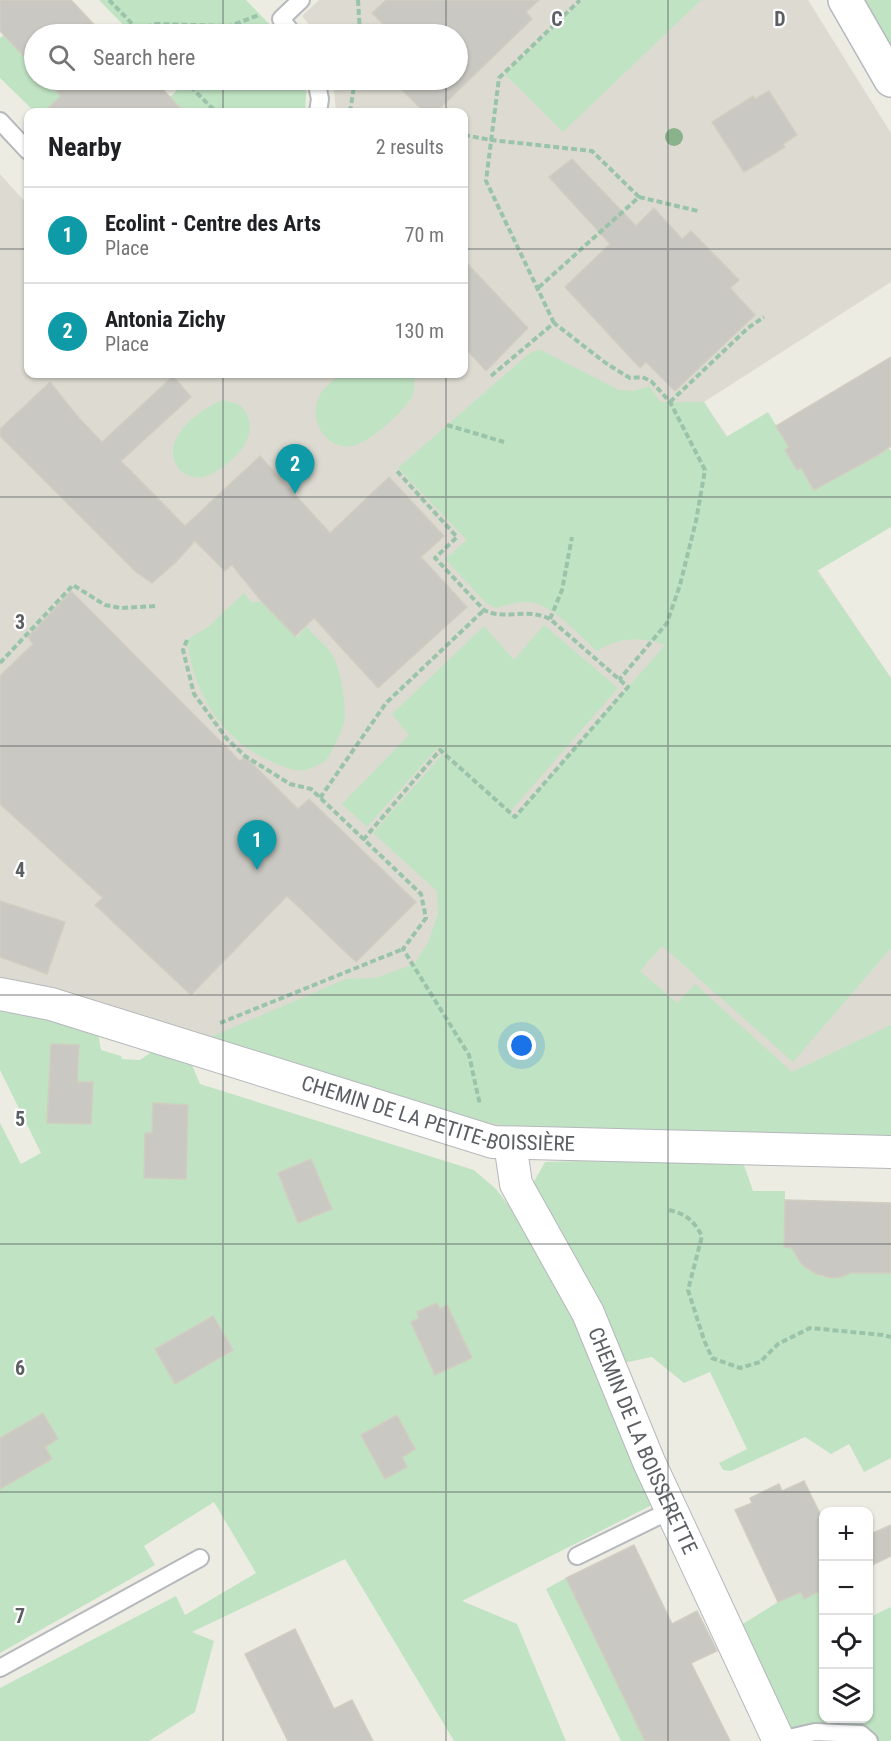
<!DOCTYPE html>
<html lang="en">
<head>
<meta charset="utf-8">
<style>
	body { margin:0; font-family:"Roboto Condensed",sans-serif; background:#f2f2f2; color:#202124 }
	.controls { position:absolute; right:18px; bottom:18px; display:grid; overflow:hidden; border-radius:12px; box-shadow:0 2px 4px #0004 }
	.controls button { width:54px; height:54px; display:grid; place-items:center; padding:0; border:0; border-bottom:2px solid #e0e0e0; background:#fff; color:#202124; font:30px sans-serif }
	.you { position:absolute; left:522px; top:1046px; width:21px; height:21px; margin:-15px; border:4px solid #fff; border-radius:50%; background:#1a73e8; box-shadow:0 0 0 9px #1a73e833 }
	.badge { display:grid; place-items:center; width:39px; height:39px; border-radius:50%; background:#e05136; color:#fff; font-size:20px; font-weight:700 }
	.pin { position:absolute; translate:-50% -50px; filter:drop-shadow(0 2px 3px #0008) }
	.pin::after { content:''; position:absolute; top:32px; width:21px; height:18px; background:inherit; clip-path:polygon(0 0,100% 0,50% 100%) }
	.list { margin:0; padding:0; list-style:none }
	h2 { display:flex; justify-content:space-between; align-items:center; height:78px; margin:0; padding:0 24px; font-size:26px }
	h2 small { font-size:20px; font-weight:400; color:#757577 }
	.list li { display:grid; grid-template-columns:39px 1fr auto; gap:18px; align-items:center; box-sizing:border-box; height:96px; padding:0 24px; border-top:2px solid #e0e0e0 }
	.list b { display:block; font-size:22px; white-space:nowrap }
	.list p { margin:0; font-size:20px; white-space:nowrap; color:#757577 }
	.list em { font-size:20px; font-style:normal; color:#757577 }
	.icon { flex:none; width:33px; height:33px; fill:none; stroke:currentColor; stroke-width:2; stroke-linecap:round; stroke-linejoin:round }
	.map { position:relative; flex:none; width:891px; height:1741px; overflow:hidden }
	.search { position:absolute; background:#fff; box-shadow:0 2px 4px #0004; left:24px; top:24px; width:444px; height:66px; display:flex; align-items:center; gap:15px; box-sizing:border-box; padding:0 21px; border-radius:33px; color:#757577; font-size:22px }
	.panel { position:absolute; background:#fff; box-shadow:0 2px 4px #0004; left:24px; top:108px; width:444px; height:270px; border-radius:12px }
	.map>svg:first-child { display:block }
	.education { fill:#dddbd1 }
	.green { fill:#c0e3c3 }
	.building { fill:#cac8c2; stroke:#d1cec1; stroke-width:1.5 }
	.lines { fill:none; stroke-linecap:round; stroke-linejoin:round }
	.lane-casing { stroke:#b5b8bc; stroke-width:20 }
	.street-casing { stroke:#b5b8bc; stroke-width:34 }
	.secondary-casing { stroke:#b6b9be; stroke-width:36 }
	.path { stroke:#9ac4aa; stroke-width:4; stroke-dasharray:6 3; stroke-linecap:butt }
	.lane { stroke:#fff; stroke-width:16 }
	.street { stroke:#fff; stroke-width:32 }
	.secondary { stroke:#fff; stroke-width:33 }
	.tree { fill:#8ab28b }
	.grid { fill:none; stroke:#5b5e63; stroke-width:1.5; stroke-opacity:0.55 }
	.labels { text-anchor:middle; stroke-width:4.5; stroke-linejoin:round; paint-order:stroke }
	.street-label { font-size:21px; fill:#5b5e63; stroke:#fff }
	.grid-label { font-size:20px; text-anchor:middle; font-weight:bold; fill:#5b5e63; stroke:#fff; stroke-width:4.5; stroke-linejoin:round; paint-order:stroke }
</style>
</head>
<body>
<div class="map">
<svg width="891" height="1741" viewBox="0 0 891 1741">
	<rect width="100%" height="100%" fill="#edece3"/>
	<polygon class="education" points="319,0 808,0 891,133 891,282 704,402 891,678 891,1141 547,1133 482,1125 0,981 0,174 28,205 28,374 464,374 464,112 336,112 333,80 458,80 458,34 317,34 302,16"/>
	<g class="green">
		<polygon points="99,0 246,0 279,34 132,34"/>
		<polygon points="583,0 701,0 563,132 505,74"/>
		<polygon points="860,0 891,0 891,53"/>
		<polygon points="4,35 34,67 34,80 46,80 61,96 44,112 35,112 0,78 0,38"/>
		<polygon points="175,80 307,80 305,112 185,112 170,97 181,86"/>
		<path d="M 541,350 L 619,390 L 634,391 L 649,386 L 660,402 L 704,402 L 726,437 L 768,412 L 789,447 L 785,450 L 797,470 L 801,468 L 812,486 L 818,488 L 889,448 L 891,451 L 891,527 L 817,571 L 891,678 L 891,948 L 793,1062 L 662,946 L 640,971 L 677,1003 L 695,984 L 792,1072 L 891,1025 L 891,1141 L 547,1133 L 484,1122 L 206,1039 L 346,979 L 375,978 L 414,964 L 428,943 L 438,914 L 437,891 L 373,833 L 443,754 L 478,783 L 438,747 L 367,827 L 342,804 L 409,735 L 392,714 L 484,626 L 514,660 L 544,625 L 618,688 L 510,812 L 515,817 L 665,645 C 642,636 618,637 597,651 C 583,638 555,609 538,604 C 525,599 508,605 496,608 L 486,603 L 445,559 L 467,540 L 398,468 L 531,352 Z"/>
		<path d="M 341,374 L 414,374 C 415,382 415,388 412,396 C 405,411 369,443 353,446 C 324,451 306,416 321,393 C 326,386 335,379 341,374 Z"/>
		<path d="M 223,400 C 227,401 233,402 237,404 C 249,409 253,429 247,440 C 240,456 210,482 193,477 C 182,474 177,469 174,459 C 166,434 203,407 223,400 Z"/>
		<path d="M 244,593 L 251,602 L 262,602 L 297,638 L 306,626 C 314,636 326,645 333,656 C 341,669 347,709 344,723 C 342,730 330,756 326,760 C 322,764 310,769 305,770 C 297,772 283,767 275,763 C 222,742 194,694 187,640 L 209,626 Z"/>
		<polygon points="0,1007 33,1014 98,1034 101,1050 121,1056 122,1059 140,1060 153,1051 192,1065 200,1084 474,1170 496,1189 509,1206 586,1335 654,1504 462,1601 517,1624 566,1741 454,1741 345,1559 192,1632 214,1641 195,1712 149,1741 0,1741 0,1688 176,1596 185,1615 256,1573 214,1502 144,1546 155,1565 0,1653 0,1123 21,1164 41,1153 0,1070"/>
		<path d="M 579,1161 L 743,1162 L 753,1191 L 785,1191 L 784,1247 L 792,1248 C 801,1263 811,1277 831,1278 C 839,1279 845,1273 853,1273 C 866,1272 878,1273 891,1273 L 891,1458 L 864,1472 L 849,1444 L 831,1454 L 805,1437 L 731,1471 L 723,1470 L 719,1463 L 747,1449 L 710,1372 L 684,1383 L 652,1357 L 623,1363 L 531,1187 L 545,1162 Z"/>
		<polygon points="566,1578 645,1741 621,1741 546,1589"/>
		<polygon points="823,1589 824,1718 868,1718 869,1615 870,1617 891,1607 891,1740 889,1741 793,1741 741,1625 778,1602 801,1592 805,1599"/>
	</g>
	<g class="building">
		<polygon points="0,0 71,0 103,34 34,34 34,67 0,31"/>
		<polygon points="386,0 539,0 526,12 532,19 436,112 424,112 398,86 405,80 458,80 458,34 393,34 372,13"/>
		<polygon points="46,80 154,80 184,112 44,112 61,96"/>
		<polygon points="769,91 797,135 783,144 785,147 744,172 712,122 753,96 755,99"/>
		<polygon points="572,159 636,226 654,208 682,239 691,231 739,280 730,288 755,315 675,391 646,362 640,368 565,287 610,244 549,177"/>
		<polygon points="464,260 528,328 486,371 464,347"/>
		<polygon points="891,357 891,446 878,455 814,490 801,468 797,470 785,450 789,447 776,426"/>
		<polygon points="173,376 191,397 121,461 185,526 260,456 330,533 389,477 444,536 421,557 467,607 378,688 314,618 295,636 262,602 232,565 225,571 195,541 175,563 152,583 136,572 0,436 0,429 50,382 79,418 102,442"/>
		<polygon points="71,591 240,761 245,756 298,809 309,799 416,902 356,962 287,896 191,995 95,905 103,898 0,804 0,676 33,644 28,637"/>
		<polygon points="0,901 65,922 47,974 0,957"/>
		<polygon points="51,1044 79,1045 77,1082 93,1082 91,1124 47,1123"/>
		<polygon points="153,1103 188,1105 186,1179 144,1178 145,1133 152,1133"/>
		<polygon points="311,1159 332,1209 298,1223 278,1173"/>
		<polygon points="785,1200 891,1203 891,1273 850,1273 842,1277 831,1278 816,1274 802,1265 792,1248 784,1247"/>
		<polygon points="437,1303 440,1309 447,1305 472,1358 435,1375 411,1322 419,1318 417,1312"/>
		<polygon points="213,1316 233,1350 175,1384 155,1349"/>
		<polygon points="43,1413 58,1439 45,1447 52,1459 0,1489 0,1438"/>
		<polygon points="397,1415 415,1449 402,1457 407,1467 385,1479 361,1435"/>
		<polygon points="804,1481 824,1522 824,1589 804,1599 801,1592 778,1602 735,1510 752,1503 750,1498 779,1484 782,1491"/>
		<polygon points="891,1525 891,1556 868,1567 868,1535"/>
		<polygon points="634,1545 672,1624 697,1611 717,1651 691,1663 730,1741 645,1741 566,1578"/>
		<polygon points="295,1629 334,1709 352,1700 373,1741 288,1741 245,1654"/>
	</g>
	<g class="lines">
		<defs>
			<g id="lane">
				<polyline points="293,34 281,19 301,0"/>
				<polyline points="316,80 320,99 318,112"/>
				<polyline points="0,121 28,151"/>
				<polyline points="577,1556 671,1510"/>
				<polyline points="0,1668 200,1558"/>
				<polyline points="776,1741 815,1732 861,1734 869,1741"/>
			</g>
			<g id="street">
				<path id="s1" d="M 0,994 L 51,1004 L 493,1142 L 891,1152"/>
				<path id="s2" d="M 510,1143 L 516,1184 L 588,1313 L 649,1462 L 779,1741"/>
			</g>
			<polyline id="secondary" points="845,0 891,80"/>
		</defs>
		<use href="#lane" class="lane-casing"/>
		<use href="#street" class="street-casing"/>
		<use href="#secondary" class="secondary-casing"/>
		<g class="path">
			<polyline points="109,0 142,34"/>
			<polyline points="358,0 360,34"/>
			<polyline points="137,29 156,24 230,26 259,15"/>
			<polyline points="184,80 216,112"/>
			<polyline points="350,112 355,80"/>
			<polyline points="464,135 491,140 592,151 639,197 537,289"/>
			<polyline points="639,197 698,211"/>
			<polyline points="554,323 486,181 499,78 580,0"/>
			<polyline points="491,376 554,323 607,364 630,378 642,377 651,381 670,402 705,470 696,521 680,585 667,623 619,680"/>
			<polyline points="670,402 748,328 764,317"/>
			<polyline points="447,425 504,442"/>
			<polyline points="550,619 562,590 572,537"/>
			<polyline points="187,640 183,650 194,694 227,739 245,756 290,784 311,789 421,894 426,918 403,949 469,1055 480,1105"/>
			<polyline points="0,663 73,585 105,605 121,608 156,606"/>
			<polyline points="320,798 386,703 484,610"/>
			<path d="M 363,840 L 440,750 L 515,817 L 628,687 L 550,619 C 526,607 505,621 484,610 L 435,558 L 457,537 L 396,470"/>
			<polyline points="220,1023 403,949"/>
			<path d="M 669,1210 C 686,1214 693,1220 702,1236 L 688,1290 L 704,1340 L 712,1358 L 740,1368 L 760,1362 L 778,1344 L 810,1328 L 883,1335 L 891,1337"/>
		</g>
		<use href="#lane" class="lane"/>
		<use href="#street" class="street"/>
		<use href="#secondary" class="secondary"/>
	</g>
	<circle class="tree" cx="674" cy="137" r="9"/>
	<path class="grid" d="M 223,0 L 223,34M 446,0 L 446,34M 668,0 L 668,1741M 223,80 L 223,112M 446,80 L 446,112M 0,249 L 28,249M 464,249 L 891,249M 223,374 L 223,1741M 446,374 L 446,1741M 0,497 L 891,497M 0,746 L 891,746M 0,995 L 891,995M 0,1244 L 891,1244M 0,1492 L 891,1492"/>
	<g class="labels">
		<g class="street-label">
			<text dy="7" stroke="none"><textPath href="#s1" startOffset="456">CHEMIN DE LA PETITE-BOISSIÈRE</textPath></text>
			<text dy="7" stroke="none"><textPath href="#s2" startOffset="328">CHEMIN DE LA BOISSERETTE</textPath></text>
		</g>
	</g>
	<g class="grid-label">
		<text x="557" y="26">C</text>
		<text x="780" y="26">D</text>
		<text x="20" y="629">3</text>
		<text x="20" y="877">4</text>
		<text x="20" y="1126">5</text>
		<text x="20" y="1375">6</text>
		<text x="20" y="1623">7</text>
	</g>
</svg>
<div class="controls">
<button>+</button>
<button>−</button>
<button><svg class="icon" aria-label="locate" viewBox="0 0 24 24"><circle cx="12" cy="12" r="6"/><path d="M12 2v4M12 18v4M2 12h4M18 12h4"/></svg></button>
<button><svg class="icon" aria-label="layers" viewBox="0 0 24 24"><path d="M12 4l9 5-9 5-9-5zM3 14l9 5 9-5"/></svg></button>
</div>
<div class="you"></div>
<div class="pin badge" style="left:257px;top:870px;background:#0f9aa8">1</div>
<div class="pin badge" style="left:295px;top:494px;background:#0f9aa8">2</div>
<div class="search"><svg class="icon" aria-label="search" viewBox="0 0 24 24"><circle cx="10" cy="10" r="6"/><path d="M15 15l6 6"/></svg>Search here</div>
<section class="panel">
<h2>Nearby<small>2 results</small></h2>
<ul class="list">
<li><span class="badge" style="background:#0f9aa8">1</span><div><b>Ecolint - Centre des Arts</b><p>Place</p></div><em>70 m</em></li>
<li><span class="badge" style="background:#0f9aa8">2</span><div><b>Antonia Zichy</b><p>Place</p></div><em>130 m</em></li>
</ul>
</section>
</div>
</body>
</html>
